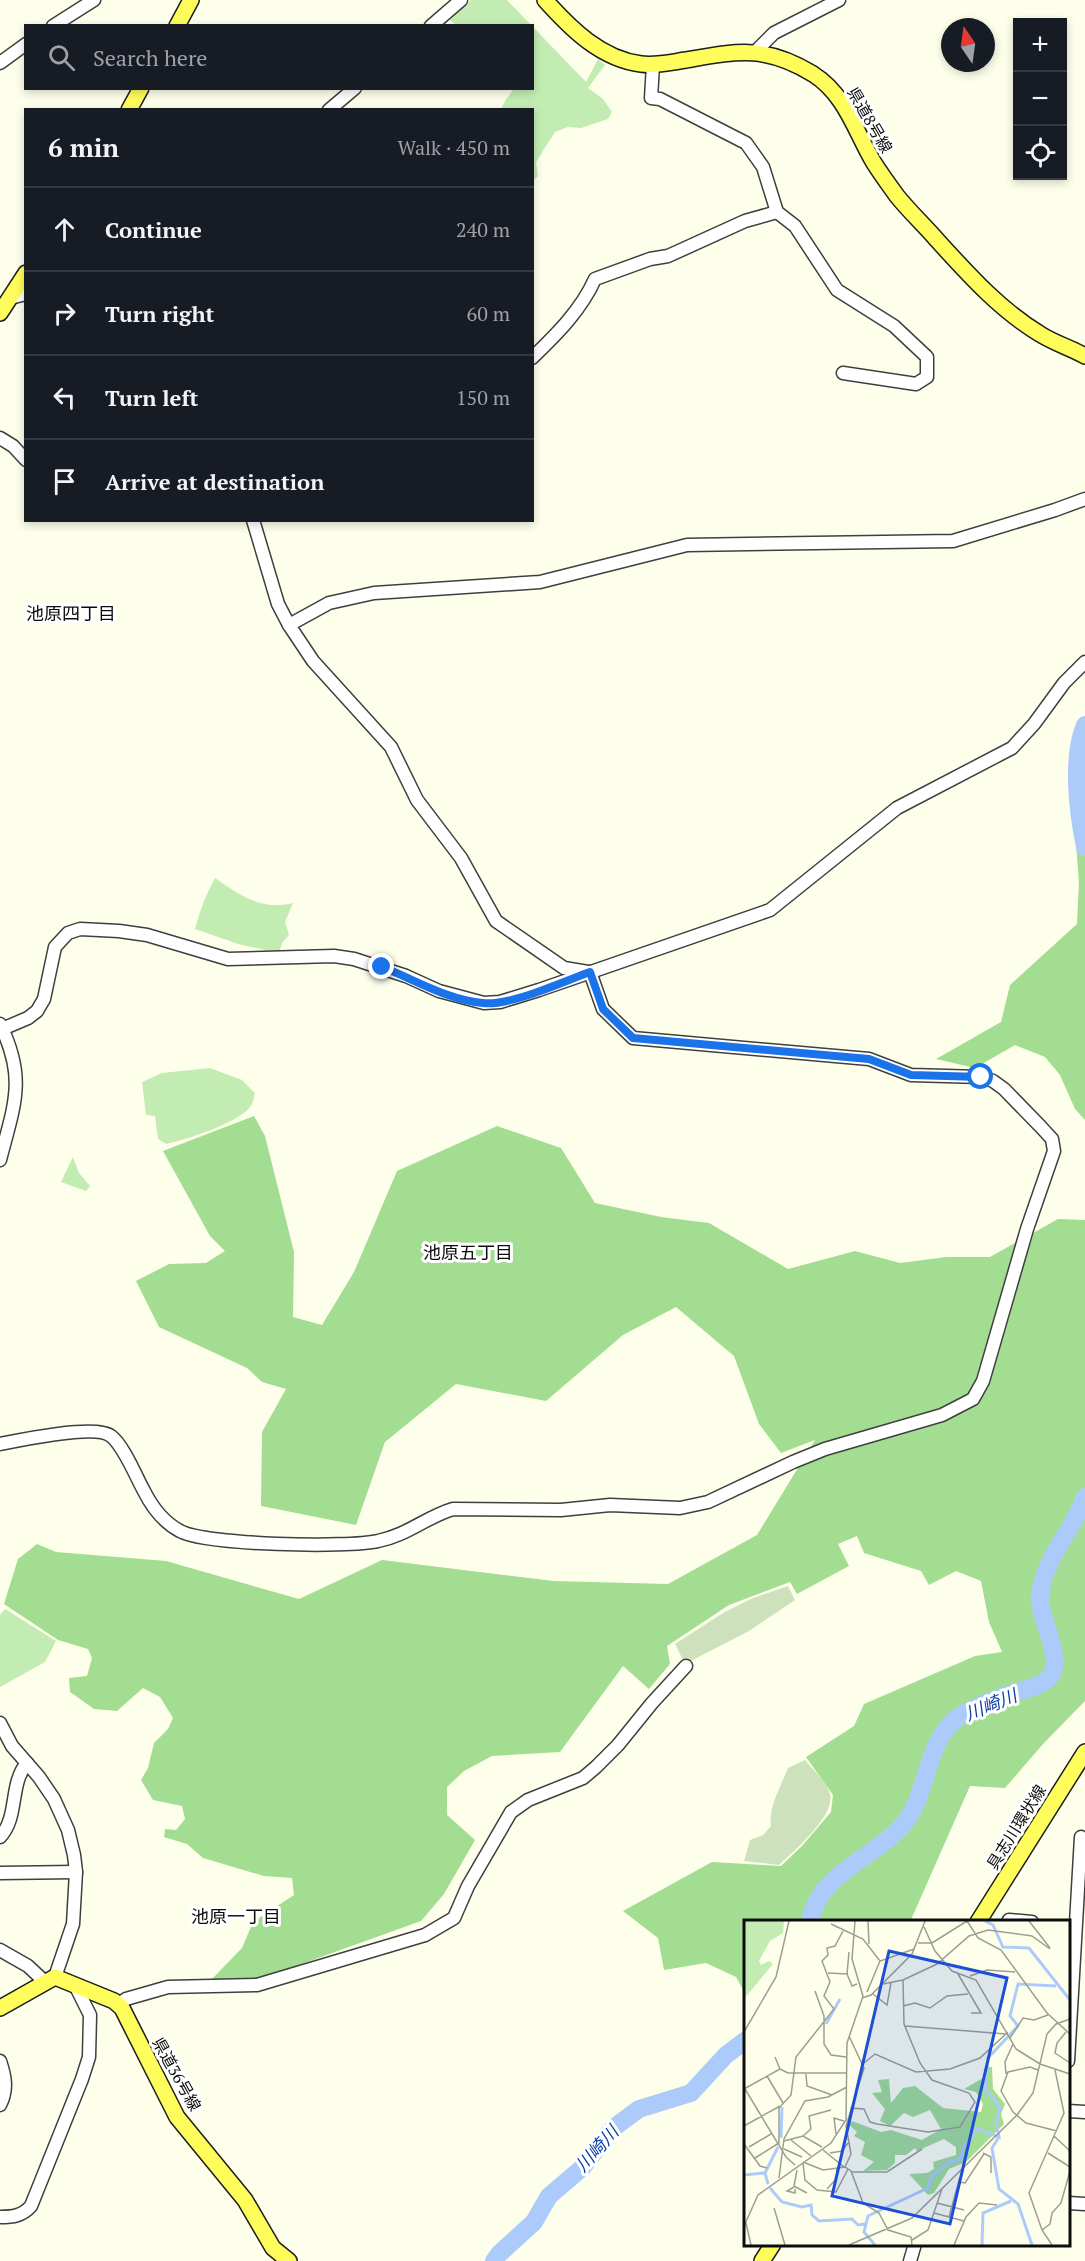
<!DOCTYPE html>
<html lang="en">
<head>
<meta charset="utf-8">
<style>
	body { margin:0; font-family:"PT Serif","Noto Sans JP",serif; background:#20242c; color:#f1f3f6 }
	.controls { position:absolute; right:18px; top:18px; display:grid; overflow:hidden; border-radius:0px; box-shadow:0 3px 9px #0003 }
	.controls button { width:54px; height:54px; display:grid; place-items:center; padding:0; border:0; border-bottom:2px solid #363941; background:#171b24; color:#f1f3f6; font:30px sans-serif }
	.compass { position:absolute; left:941px; top:18px; width:54px; height:54px; border-radius:50%; background:#171b24; box-shadow:0 3px 9px #0003; rotate:347deg }
	.stop { position:absolute; width:18px; height:18px; margin:-14px; border:4px solid #1a73e8; border-radius:50%; background:#fff }
	.stop.end { background:#1a73e8; border-color:#fff; box-shadow:0 2px 6px #0008 }
	.list { margin:0; padding:0; list-style:none }
	h2 { display:flex; justify-content:space-between; align-items:center; height:78px; margin:0; padding:0 24px; font-size:26px }
	h2 small { font-size:20px; font-weight:400; color:#9ea1a6 }
	.list li { display:grid; grid-template-columns:39px 1fr auto; gap:18px; align-items:center; box-sizing:border-box; height:84px; padding:0 24px; border-top:2px solid #363941 }
	.list b { display:block; font-size:22px; white-space:nowrap }
	.list em { font-size:20px; font-style:normal; color:#9ea1a6 }
	.icon { flex:none; width:33px; height:33px; fill:none; stroke:currentColor; stroke-width:2; stroke-linecap:round; stroke-linejoin:round }
	.map { position:relative; flex:none; width:1085px; height:2261px; overflow:hidden }
	.search { position:absolute; background:#171b24; box-shadow:0 3px 9px #0003; left:24px; top:24px; width:510px; height:66px; display:flex; align-items:center; gap:15px; box-sizing:border-box; padding:0 21px; border-radius:0px; color:#9ea1a6; font-size:22px }
	.panel { position:absolute; background:#171b24; box-shadow:0 3px 9px #0003; left:24px; top:108px; width:510px; height:414px; border-radius:0px }
	.map>svg:first-child { display:block }
	.green { fill:#c3ecb3 }
	.forest { fill:#a2dd91 }
	.cemetery { fill:#cde2bc }
	.lines { fill:none; stroke-linecap:round; stroke-linejoin:round }
	.river { stroke:#adcbfa; stroke-width:18 }
	.minor-casing { stroke:#3f3f3f; stroke-width:15 }
	.major-casing { stroke:#1d1d1d; stroke-width:18 }
	.minor { stroke:#fff; stroke-width:12 }
	.major { stroke:#fffd5b; stroke-width:15 }
	.route { stroke:#1a73e8; stroke-width:8 }
	.labels { text-anchor:middle; stroke-width:6; stroke-linejoin:round; paint-order:stroke }
	.street-label { font-size:16px; fill:#0c0c0c; stroke:#fff }
	.neighbourhood-label { font-size:18px; fill:#0c0c0c; stroke:#fff }
	.water-label { font-size:18px; font-style:italic; fill:#0e41a5; stroke:#fff }
	.inset-river { fill:none; stroke:#adcbfa; stroke-width:3 }
	.inset-road { fill:none; stroke:#9d9e92; stroke-width:1.5 }
	.view { fill:#1d4ed8; fill-opacity:0.15; stroke:#1d4ed8; stroke-width:3 }
	.inset-edge { fill:none; stroke:#0c0c0c; stroke-width:3 }
</style>
</head>
<body>
<div class="map">
<svg width="1085" height="2261" viewBox="0 0 1085 2261">
	<rect width="100%" height="100%" fill="#feffeb"/>
	<g class="green">
		<polygon points="471,0 507,0 531,25 456,25 450,20"/>
		<polygon points="533,27 586,82 598,59 605,65 588,88 603,99 612,112 608,119 581,128 568,127 555,132 536,162 538,176 533,181 532,110 501,109 506,99 514,89 532,88"/>
		<path d="M 215,878 C 240,895 261,911 293,903 L 285,922 L 289,935 L 282,943 L 279,953 L 238,944 L 195,929 C 200,910 206,895 215,878 Z"/>
		<path d="M 210,1068 L 242,1080 L 255,1093 C 254,1098 253,1103 250,1107 C 237,1124 187,1139 166,1144 L 158,1139 L 155,1116 L 146,1115 L 142,1082 L 162,1073 Z"/>
		<polygon points="73,1157 79,1173 90,1186 86,1191 61,1182"/>
		<polygon points="5,1609 56,1641 45,1662 0,1687 0,1615"/>
	</g>
	<g class="forest">
		<polygon points="1085,816 1085,1120 1075,1109 1060,1075 1045,1057 1015,1045 975,1068 936,1059 1001,1022 1010,985 1077,924 1079,883 1074,817"/>
		<polygon points="254,1116 265,1136 294,1252 293,1317 322,1325 354,1272 397,1171 497,1126 561,1148 595,1203 661,1217 709,1223 788,1269 855,1251 900,1263 946,1257 990,1257 1058,1219 1085,1220 1085,1701 1043,1744 1005,1788 970,1786 910,1922 746,1922 746,1995 736,1977 706,1963 664,1970 658,1938 623,1911 712,1862 781,1866 802,1846 831,1812 833,1795 806,1757 854,1726 864,1704 975,1656 1002,1652 989,1622 981,1581 956,1571 929,1585 921,1571 864,1553 857,1536 838,1544 849,1566 797,1594 790,1582 729,1605 667,1646 670,1664 649,1689 623,1666 560,1752 492,1756 464,1771 447,1787 447,1815 475,1840 444,1894 421,1921 260,1979 212,1979 242,1948 253,1922 294,1895 292,1878 264,1876 203,1858 187,1844 164,1837 165,1829 176,1830 185,1819 182,1806 153,1800 141,1780 148,1768 154,1743 168,1729 173,1718 160,1697 143,1688 117,1711 94,1709 70,1692 69,1678 87,1676 92,1658 88,1649 58,1640 4,1604 18,1559 37,1544 56,1552 166,1561 299,1599 382,1560 554,1581 668,1584 757,1535 815,1440 781,1453 759,1424 734,1356 676,1307 623,1335 546,1401 456,1384 385,1442 356,1525 261,1506 262,1432 286,1389 262,1382 247,1368 159,1327 136,1281 169,1264 206,1263 225,1251 210,1236 163,1151"/>
	</g>
	<g class="cemetery">
		<polygon points="788,1586 795,1600 749,1631 685,1664 675,1644 723,1613 753,1598"/>
		<path d="M 805,1760 C 813,1770 827,1782 830,1794 C 836,1815 794,1851 779,1865 L 744,1861 L 750,1840 L 763,1835 L 771,1826 C 768,1807 781,1786 788,1768 Z"/>
	</g>
	<g class="lines">
		<g class="river">
			<path d="M 1085,725 C 1071,758 1078,813 1085,847"/>
			<path d="M 810,1922 C 818,1873 873,1859 902,1826 C 930,1794 923,1745 957,1718 C 969,1709 1005,1695 1020,1691 C 1030,1688 1040,1686 1048,1679 C 1067,1661 1038,1618 1040,1596 C 1043,1559 1073,1531 1085,1497"/>
			<polyline points="494,2261 499,2254 534,2222 549,2196 582,2168 607,2135 616,2126 639,2109 691,2093 726,2055 746,2040"/>
		</g>
		<defs>
			<g id="minor">
				<polyline points="53,26 94,0"/>
				<polyline points="431,26 461,0"/>
				<polyline points="755,52 774,33 839,0"/>
				<polyline points="0,63 26,44"/>
				<polyline points="653,65 651,98 660,99 746,143 763,167 777,212 795,226 837,290 894,326 927,357 927,377 916,384 843,373"/>
				<polyline points="329,110 355,88"/>
				<polyline points="10,298 26,294"/>
				<path d="M 532,358 C 557,334 581,310 595,279 L 650,259 L 668,256 L 745,221 L 777,212"/>
				<polyline points="0,438 13,446 26,460"/>
				<polyline points="253,520 278,604 289,625 313,661 391,747 417,800 461,858 496,921 564,968 588,972"/>
				<polyline points="289,625 329,603 374,593 540,582 687,545 953,541 1055,510 1085,499"/>
				<path d="M 0,1024 C 27,1079 14,1105 0,1160"/>
				<polyline points="2,1029 28,1018 37,1011 44,999 55,947 68,933 80,929 119,931 147,935 228,959 334,956 354,959 406,976 439,991 484,1003 500,1002 539,990 770,910 897,808 1012,748 1034,724 1064,683 1085,662"/>
				<path d="M 0,1444 C 20,1440 96,1424 111,1436 C 124,1446 136,1477 144,1491 C 152,1507 163,1522 180,1531 C 205,1545 348,1548 378,1541 C 408,1535 426,1517 453,1509 L 561,1510 L 610,1505 L 680,1508 L 708,1502 L 793,1462 L 825,1449 L 942,1415 L 973,1399 L 983,1381 L 1027,1229 L 1054,1151 L 1052,1139 L 1040,1126 L 1004,1089 L 993,1081 L 981,1077 L 911,1075 L 869,1059 L 633,1038 L 603,1009 L 590,972"/>
				<polyline points="0,1723 12,1746 39,1777 54,1799 68,1830 74,1855 76,1872 73,1924 55,1977"/>
				<path d="M 0,1837 C 19,1817 9,1784 27,1763"/>
				<polyline points="0,1873 76,1872"/>
				<polyline points="1009,1920 1032,1922"/>
				<polyline points="0,1950 28,1966 45,1982"/>
				<polyline points="118,2004 126,1999 168,1987 257,1985 425,1935 454,1918 468,1886 511,1812 528,1800 583,1778 596,1767 618,1745 652,1703 686,1666"/>
				<path d="M 0,2061 C 5,2076 8,2089 0,2105"/>
				<polyline points="1068,2061 1081,1837"/>
				<polyline points="1068,2111 1085,2112"/>
				<polyline points="1068,2203 1085,2204"/>
				<path d="M 0,2217 C 13,2217 22,2216 31,2206 L 82,2079 L 89,2057 L 90,2015 L 76,1987"/>
				<polyline points="910,2261 915,2244"/>
			</g>
			<g id="major">
				<path d="M 545,0 C 571,29 601,59 641,64 C 656,66 672,62 686,60 C 738,51 765,45 813,74 C 846,95 855,131 874,163 C 881,174 889,185 897,196 C 909,211 924,225 937,240 C 968,274 1000,310 1040,334 C 1054,343 1071,348 1085,356"/>
				<polyline points="177,26 191,0"/>
				<polyline points="129,110 141,88"/>
				<polyline points="0,313 26,273"/>
				<polyline points="978,1922 1085,1752"/>
				<polyline points="0,2008 55,1977 114,2001 122,2008 127,2018 177,2117 245,2200 273,2248 289,2261"/>
				<polyline points="762,2261 773,2244"/>
			</g>
		</defs>
		<use href="#minor" class="minor-casing"/>
		<use href="#major" class="major-casing"/>
		<use href="#minor" class="minor"/>
		<use href="#major" class="major"/>
	</g>
	<g class="lines">
		<path class="route" d="M 382,967 C 414,979 447,1000 483,1003 C 511,1006 562,982 590,972 L 603,1009 L 633,1038 L 869,1059 L 911,1075 L 981,1077"/>
	</g>
	<g class="labels">
		<g class="street-label">
			<text transform="translate(870 120) rotate(60)" y="6">県道8号線</text>
			<text transform="translate(1016 1827) rotate(-58)" y="6">具志川環状線</text>
			<text transform="translate(177 2074) rotate(61)" y="6">県道36号線</text>
		</g>
		<g class="neighbourhood-label">
			<text x="71" y="620">池原四丁目</text>
			<text x="468" y="1259">池原五丁目</text>
			<text x="236" y="1923">池原一丁目</text>
		</g>
		<g class="water-label">
			<text transform="translate(991 1705) rotate(-22)" y="6">川崎川</text>
			<text transform="translate(597 2149) rotate(-48)" y="6">川崎川</text>
		</g>
	</g>
	<g transform="translate(744 1920)">
		<rect width="326" height="326" fill="#feffeb"/>
		<path d="M 0,1 L 40,1 L 39,13 L 26,21 L 15,41 L 17,45 L 25,41 L 29,44 L 0,79 Z" fill="#c3ecb3"/>
		<path d="M 241,147 L 248,147 L 249,169 L 261,184 L 257,194 L 260,204 L 222,242 L 205,249 L 190,273 L 184,275 L 165,254 L 183,253 L 190,249 L 189,242 L 212,235 L 212,227 L 200,219 L 173,231 L 171,228 L 162,235 L 151,235 L 151,243 L 143,250 L 119,251 L 130,242 L 117,235 L 121,222 L 110,216 L 113,212 L 105,205 L 108,201 L 137,212 L 147,210 L 178,220 L 197,209 L 186,190 L 169,197 L 160,193 L 146,206 L 136,201 L 141,189 L 128,173 L 138,172 L 134,160 L 145,159 L 147,183 L 159,168 L 171,166 L 199,188 L 237,192 L 239,184 L 232,172 L 220,169 L 239,158 Z" fill="#a2dd91"/>
		<path class="inset-river" d="M 241,1 L 249,5 L 259,27 L 285,28 L 326,80M 82,104 L 96,79M 255,217 L 248,228 L 255,269 L 274,284 L 288,325M 37,218 L 38,187M 0,255 L 20,253M 24,264 L 21,253 L 34,227M 26,268 L 38,282 L 58,287 L 67,285 L 68,295 L 75,301 L 108,299 L 114,305 L 121,304M 131,325 L 120,312 L 124,296 L 184,268 L 187,257 L 205,242 L 217,239 L 219,228 L 233,209 L 255,217 L 252,203 L 256,187 L 241,169 L 244,138 L 274,106 L 266,96 L 274,64 L 312,66M 238,325 L 239,293 L 267,281"/>
		<path class="inset-road" d="M 124,1 L 125,24M 223,1 L 234,18 L 257,30 L 303,93 L 326,114M 285,1 L 306,28M 87,4 L 119,19 L 136,41M 180,7 L 191,31 L 208,51 L 232,60 L 272,129 L 296,144 L 326,154M 174,23 L 188,23 L 223,1M 105,32 L 103,54 L 108,66 L 113,64M 84,53 L 104,54M 214,54 L 237,93 L 227,93M 226,56 L 243,50 L 271,52M 139,64 L 159,60 L 193,44 L 225,16 L 244,10 L 288,16 L 306,29M 71,71 L 80,96 L 80,124 L 87,135 L 102,137M 123,72 L 136,41 L 170,29M 129,74 L 143,85 L 147,63M 118,78 L 127,75 L 168,34 L 181,1M 159,86 L 171,83 L 186,88 L 203,76 L 224,74M 161,106 L 262,114M 0,112 L 32,57 L 45,1M 322,112 L 313,123 L 311,133 L 326,143M 266,118 L 279,98 L 290,100 L 304,95M 31,137 L 36,149 L 44,153 L 102,153M 120,143 L 131,134 L 172,152 L 206,149 L 236,138 L 264,112M 294,150 L 286,147 L 264,152 L 257,171 L 269,192 L 282,203 L 313,211M 62,154 L 63,166 L 88,175M 262,154 L 261,142 L 269,124M 23,156 L 39,183M 0,169 L 36,149M 1,169 L 42,237 L 51,245M 106,188 L 120,189 L 126,202 L 133,204 L 184,212 L 216,207 L 231,182 L 225,173 L 188,160 L 176,143 L 160,104 L 159,60M 0,206 L 36,186M 92,214 L 90,198 L 100,201M 59,216 L 67,209 L 65,196 L 87,190M 310,216 L 326,231M 47,220 L 67,236M 40,221 L 59,216 L 78,227M 0,224 L 16,246 L 23,248M 5,227 L 27,214M 40,229 L 58,237M 79,230 L 100,247M 86,233 L 98,231 L 104,223M 239,233 L 247,237 L 247,253M 304,233 L 326,247M 11,238 L 35,223 L 35,188 L 47,175 L 52,137 L 90,89 L 80,76 L 86,62 L 78,41 L 84,35 L 83,28 L 91,26 L 99,11M 59,242 L 79,250 L 101,247 L 107,251 L 119,283 L 135,293 L 144,310 L 167,317 L 168,325M 59,243 L 61,260 L 73,270 L 92,272 L 104,249M 101,247 L 107,234 L 102,206 L 120,148 L 105,116M 53,250 L 50,266 L 63,273M 108,252 L 143,252 L 178,229M 35,258 L 40,219 L 61,181 L 84,177 L 103,167M 215,262 L 221,263 L 240,234M 50,267 L 43,271 L 51,273 L 51,269M 83,269 L 93,258 L 93,249M 193,283 L 220,290M 30,288 L 41,325M 190,293 L 220,301M 205,297 L 216,257M 2,303 L 7,325M 0,306 L 14,275 L 87,223 L 102,200 L 103,123 L 119,76 L 108,39 L 111,1M 298,310 L 306,304 L 308,293 L 317,283 L 326,251M 168,320 L 184,310 L 198,269M 105,325 L 168,298 L 273,195 L 289,173 L 303,114 L 312,104 L 326,99M 210,325 L 222,297 L 235,283 L 253,285M 308,325 L 298,310 L 285,273 L 320,193 L 311,150"/>
		<path class="view" d="M 145,31 L 263,58 L 206,304 L 88,276 Z"/>
		<rect width="326" height="326" class="inset-edge"/>
	</g>
</svg>
<div class="controls">
<button>+</button>
<button>−</button>
<button><svg class="icon" aria-label="locate" viewBox="0 0 24 24"><circle cx="12" cy="12" r="6"/><path d="M12 2v4M12 18v4M2 12h4M18 12h4"/></svg></button>
</div>
<svg class="compass" viewBox="-18 -18 36 36"><path d="M0-13l5 13h-10z" fill="#e53935"/><path d="M0 13l5-13h-10z" fill="#9ea1a6"/></svg>
<div class="stop" style="left:981px;top:1077px"></div>
<div class="stop end" style="left:382px;top:967px"></div>
<div class="search"><svg class="icon" aria-label="search" viewBox="0 0 24 24"><circle cx="10" cy="10" r="6"/><path d="M15 15l6 6"/></svg>Search here</div>
<section class="panel">
<h2>6 min<small>Walk · 450 m</small></h2>
<ul class="list">
<li><svg class="icon" aria-label="ahead" viewBox="0 0 24 24"><path d="M12 20V5M6 11l6-6 6 6"/></svg><div><b>Continue</b></div><em>240 m</em></li>
<li><svg class="icon" aria-label="right" viewBox="0 0 24 24"><path d="M7 20v-9h11M14 6l5 5-5 5"/></svg><div><b>Turn right</b></div><em>60 m</em></li>
<li><svg class="icon" aria-label="left" viewBox="0 0 24 24"><path d="M17 20v-9H6M10 6l-5 5 5 5"/></svg><div><b>Turn left</b></div><em>150 m</em></li>
<li><svg class="icon" aria-label="arrive" viewBox="0 0 24 24"><path d="M6 21V4h12l-3 4 3 4H6"/></svg><div><b>Arrive at destination</b></div></li>
</ul>
</section>
</div>
</body>
</html>
